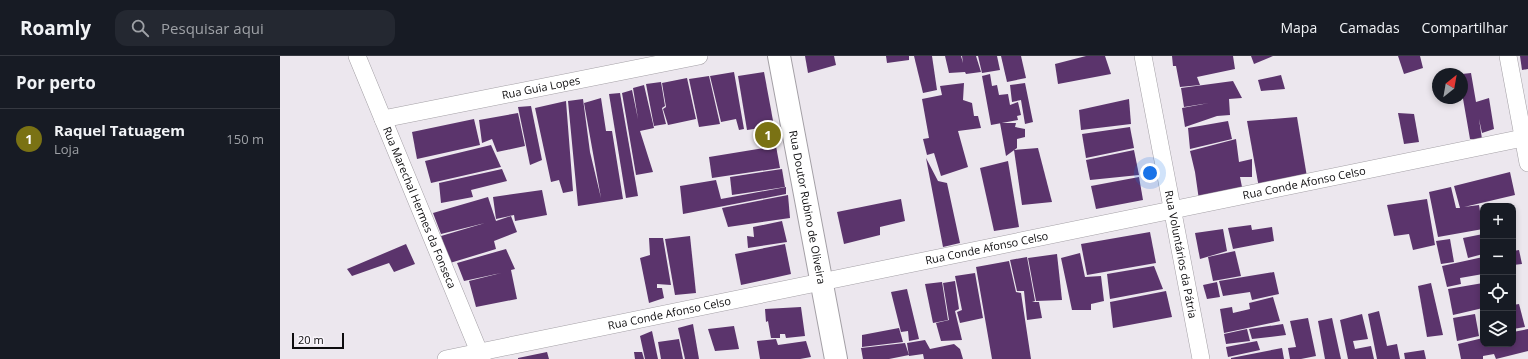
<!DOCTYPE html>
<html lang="pt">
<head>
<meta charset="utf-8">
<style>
	body { margin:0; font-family:"Open Sans",sans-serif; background:#242831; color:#f1f3f6 }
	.controls { position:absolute; right:12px; bottom:12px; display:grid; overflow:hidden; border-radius:8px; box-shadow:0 2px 6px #0003 }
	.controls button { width:36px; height:36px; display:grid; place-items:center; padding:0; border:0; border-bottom:1px solid #363941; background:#171b24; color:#f1f3f6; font:20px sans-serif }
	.compass { position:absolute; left:1152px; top:12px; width:36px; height:36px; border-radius:50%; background:#171b24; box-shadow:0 2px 6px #0003; rotate:31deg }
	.scale { position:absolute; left:12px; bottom:10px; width:52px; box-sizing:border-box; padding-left:4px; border:2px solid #0d0c0e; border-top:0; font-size:11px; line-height:14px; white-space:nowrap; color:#0d0c0e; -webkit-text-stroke:3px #f9f5fb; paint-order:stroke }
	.you { position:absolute; left:870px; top:117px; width:14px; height:14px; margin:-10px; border:3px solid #fff; border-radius:50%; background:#1a73e8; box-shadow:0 0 0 6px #1a73e833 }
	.badge { display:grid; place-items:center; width:26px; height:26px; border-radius:50%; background:#7a7214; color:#fff; font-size:13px; font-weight:700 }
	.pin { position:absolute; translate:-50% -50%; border:2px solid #fff; box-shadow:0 1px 4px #0006 }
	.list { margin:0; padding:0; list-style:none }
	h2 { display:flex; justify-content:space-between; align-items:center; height:52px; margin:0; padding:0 16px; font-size:17px }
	h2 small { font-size:13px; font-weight:400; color:#9ea1a6 }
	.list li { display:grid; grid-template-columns:26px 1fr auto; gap:12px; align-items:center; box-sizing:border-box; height:60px; padding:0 16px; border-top:1px solid #363941 }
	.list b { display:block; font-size:15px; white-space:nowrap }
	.list p { margin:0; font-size:13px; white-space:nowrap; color:#9ea1a6 }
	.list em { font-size:13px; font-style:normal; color:#9ea1a6 }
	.icon { flex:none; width:22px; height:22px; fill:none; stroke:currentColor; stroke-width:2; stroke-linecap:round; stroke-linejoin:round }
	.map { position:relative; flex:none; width:1248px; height:303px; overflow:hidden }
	header { display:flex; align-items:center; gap:24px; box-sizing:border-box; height:56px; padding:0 20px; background:#171b24; border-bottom:1px solid #363941 }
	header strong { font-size:19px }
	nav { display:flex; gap:22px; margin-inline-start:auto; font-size:14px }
	.search { width:280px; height:36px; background:#242831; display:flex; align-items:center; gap:10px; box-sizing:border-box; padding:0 14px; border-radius:12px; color:#9ea1a6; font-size:15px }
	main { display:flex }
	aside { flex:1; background:#171b24 }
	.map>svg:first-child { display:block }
	.building { fill:#5b346c }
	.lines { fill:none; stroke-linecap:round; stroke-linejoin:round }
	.minor-casing { stroke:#a4a0a6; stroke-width:18 }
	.tertiary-casing { stroke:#a4a0a6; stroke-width:24 }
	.minor { stroke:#fff; stroke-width:17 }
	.tertiary { stroke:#fff; stroke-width:22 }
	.labels { text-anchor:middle; stroke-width:4; stroke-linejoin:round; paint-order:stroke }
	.street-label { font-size:11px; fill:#0d0c0e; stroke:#f9f5fb }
</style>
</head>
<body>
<header>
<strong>Roamly</strong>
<div class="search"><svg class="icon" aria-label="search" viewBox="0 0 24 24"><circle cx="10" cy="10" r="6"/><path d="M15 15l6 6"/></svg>Pesquisar aqui</div>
<nav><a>Mapa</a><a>Camadas</a><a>Compartilhar</a></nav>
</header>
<main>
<aside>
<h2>Por perto<small></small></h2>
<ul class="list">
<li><span class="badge">1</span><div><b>Raquel Tatuagem</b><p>Loja</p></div><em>150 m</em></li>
</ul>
</aside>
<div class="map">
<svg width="1248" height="303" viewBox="0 0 1248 303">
	<rect width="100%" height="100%" fill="#ece7ee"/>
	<g class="building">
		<polygon points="525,0 554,0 556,9 528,17"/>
		<polygon points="606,0 629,0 629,4 607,7"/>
		<polygon points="634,0 652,0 657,34 643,37"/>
		<polygon points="665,0 681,0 683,7 682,0 696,0 701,16 686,18 685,16 669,17"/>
		<polygon points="698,0 717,0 720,14 702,17"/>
		<polygon points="721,0 741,0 746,22 727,26"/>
		<polygon points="806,0 825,0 831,18 778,28 775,8"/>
		<polygon points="892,0 953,0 955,13 917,21 920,29 900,31 896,10 893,10"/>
		<polygon points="971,0 993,0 974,8"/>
		<polygon points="1118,0 1140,0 1143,12 1124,18"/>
		<polygon points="1240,0 1248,0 1248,13 1242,14"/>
		<polygon points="454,16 464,73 459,74 456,63 441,66 430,20"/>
		<polygon points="484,16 494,70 467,74 458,20"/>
		<polygon points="1191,17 1196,46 1209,42 1214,73 1202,77 1199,63 1202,83 1190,83 1182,37 1182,18"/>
		<polygon points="710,18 712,30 717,29 719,39 728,38 730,49 738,46 741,59 737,60 738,64 711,69 702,20"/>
		<polygon points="1001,19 1005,33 981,35 978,24"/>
		<polygon points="429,20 440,68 419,71 409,23"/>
		<polygon points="407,22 416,63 388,69 383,53 386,51 382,27"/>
		<polygon points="953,25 962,42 949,43 950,59 937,60 905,71 902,52 929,47 904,51 901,32"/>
		<polygon points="381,26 385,50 382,52 386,68 374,70 366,28"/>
		<polygon points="684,27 683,44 692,47 694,60 698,60 701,72 678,75 688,111 661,120 654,97 647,99 643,83 649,82 642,43 662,39 660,30"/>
		<polygon points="745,27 753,66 745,68 741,44 732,46 730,29"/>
		<polygon points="364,29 374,72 360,75 373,116 356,119 342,37 352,34 358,63 353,32"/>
		<polygon points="340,37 358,140 346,142 329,38"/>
		<polygon points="321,42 326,75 332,75 343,143 298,150 288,45 303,43 310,96 321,142 304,47"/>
		<polygon points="849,43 851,68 801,74 799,54"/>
		<polygon points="286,45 293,135 283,137 279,124 271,126 255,52"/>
		<polygon points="251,50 262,104 250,109 238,51"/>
		<polygon points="238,57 245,90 217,96 212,83 202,87 199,64"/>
		<polygon points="1118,57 1134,58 1139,86 1124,88"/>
		<polygon points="1017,61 1027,121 979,132 967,65"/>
		<polygon points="194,63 200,89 137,103 132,76"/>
		<polygon points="948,65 952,83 910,93 908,72"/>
		<polygon points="720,67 736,67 735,71 745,73 745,81 737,83 737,92 726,100"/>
		<polygon points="850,71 854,92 806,102 802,78"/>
		<polygon points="956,83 959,106 972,103 972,121 960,121 963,136 919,144 915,116 910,95"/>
		<polygon points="211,89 221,111 151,127 145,105"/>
		<polygon points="496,90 500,112 432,122 429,101"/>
		<polygon points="758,92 772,146 742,149 734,94"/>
		<polygon points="854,94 859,119 810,124 806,104"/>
		<polygon points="646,102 658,125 667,127 680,187 663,191"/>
		<polygon points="728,105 739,171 714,175 700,112"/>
		<polygon points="222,113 227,125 191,134 193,141 161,147 159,127"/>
		<polygon points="502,113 505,131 452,139 450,121"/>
		<polygon points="1230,116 1235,139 1184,151 1199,149 1203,173 1158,181 1149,136 1171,131 1176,152 1180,152 1174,130"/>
		<polygon points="859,121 863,144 816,153 811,130"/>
		<polygon points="436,124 441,143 506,131 506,138 403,158 400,130"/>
		<polygon points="262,134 267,159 235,165 234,159 216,163 213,141"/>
		<polygon points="508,139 510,162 448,171 442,152"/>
		<polygon points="208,141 216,165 231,160 237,176 214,185 216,193 170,207 161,180 205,167 161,178 153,157"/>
		<polygon points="621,143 625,165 600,171 600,179 564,188 557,156"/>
		<polygon points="1147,143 1155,189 1133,194 1129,178 1114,180 1107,149"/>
		<polygon points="502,165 507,186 468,192 467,180 474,181 473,171"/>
		<polygon points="971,169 972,174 992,171 994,185 953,193 948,172"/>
		<polygon points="943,173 947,195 920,203 915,177"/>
		<polygon points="870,176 876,207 807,219 801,188"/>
		<polygon points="1203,178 1203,198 1188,202 1183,182"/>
		<polygon points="410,180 416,237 395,239 385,183"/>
		<polygon points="369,182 383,182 391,229 377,228 377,232 382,232 384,242 369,247 360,202 370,199"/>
		<polygon points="1170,183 1174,206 1161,208 1156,185"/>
		<polygon points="126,188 135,208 114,216 109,207 72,220 67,213"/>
		<polygon points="505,188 511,218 461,229 455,198"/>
		<polygon points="226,193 235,213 231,214 237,243 196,251 189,225 221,217 184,225 177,207"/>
		<polygon points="1239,194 1242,208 1233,209 1233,195"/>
		<polygon points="955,195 961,220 933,225 928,201"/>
		<polygon points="800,197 805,221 821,220 824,245 811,248 811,254 792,254 781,202"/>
		<polygon points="777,198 782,244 756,245 748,202"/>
		<polygon points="747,201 755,245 752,246 759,246 762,262 747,264 744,235 737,235 730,204"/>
		<polygon points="1203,201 1203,218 1180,222 1181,228 1167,231 1162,210"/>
		<polygon points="729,205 736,236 741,237 751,303 712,303 696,211"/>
		<polygon points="874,210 883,233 830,243 827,218"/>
		<polygon points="994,216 999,238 972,244 970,236 943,240 939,225"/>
		<polygon points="695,217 703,262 680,267 677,256 682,254 675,220"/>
		<polygon points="675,225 679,253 675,255 682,284 661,285 656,267 669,264 663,227"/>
		<polygon points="662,226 668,264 653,267 645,228"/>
		<polygon points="937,226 940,241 927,243 923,229"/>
		<polygon points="1151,227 1163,279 1147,281 1138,230"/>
		<polygon points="1203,227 1203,252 1173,259 1168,233"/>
		<polygon points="627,233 639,283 629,285 628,275 621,276 611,236"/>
		<polygon points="886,235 892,261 833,272 830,246"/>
		<polygon points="993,241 1000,265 944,277 940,253 952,251 953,257 970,253 969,247"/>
		<polygon points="1239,248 1245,271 1233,273 1233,249"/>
		<polygon points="521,251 525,280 506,282 505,278 500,278 500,282 491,282 488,265 486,266 485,253"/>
		<polygon points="1099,255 1107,290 1117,288 1120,303 1097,303 1088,258"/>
		<polygon points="1082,258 1088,283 1073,285 1075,293 1091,290 1094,303 1068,303 1060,264"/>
		<polygon points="1195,258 1199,280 1177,285 1173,262"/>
		<polygon points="1028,262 1036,300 1021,303 1010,303 1008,292 1016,291 1010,265"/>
		<polygon points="1052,262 1061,303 1045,303 1038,265"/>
		<polygon points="413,268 419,303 405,303 398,272"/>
		<polygon points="1003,268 1006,279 972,283 969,273"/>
		<polygon points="454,270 459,293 435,295 428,273"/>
		<polygon points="619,272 623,286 582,291 582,279"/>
		<polygon points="967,273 970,285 946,288 944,278"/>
		<polygon points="1248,273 1248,295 1216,303 1214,298 1203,300 1203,303 1181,303 1178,288 1203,282 1203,288 1233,288 1233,276"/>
		<polygon points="372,275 378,303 365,303 360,280"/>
		<polygon points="399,283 403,303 381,303 378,286"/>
		<polygon points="496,283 498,289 526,285 531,301 520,303 480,303 477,285"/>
		<polygon points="645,284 650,293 674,288 680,293 683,303 644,303 643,298 629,300 627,287"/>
		<polygon points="977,285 980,294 948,301 946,291"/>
		<polygon points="625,287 629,299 609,303 583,303 581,292"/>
		<polygon points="1002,292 1004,303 951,303 951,302"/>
		<polygon points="1144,294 1146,303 1125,303 1124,297"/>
		<polygon points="267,296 269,303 238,303 238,302"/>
		<polygon points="354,296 362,296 364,303 355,303"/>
	</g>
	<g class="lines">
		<defs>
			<g id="minor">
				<path id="s1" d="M 77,0 L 202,303"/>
				<path id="s2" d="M 863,0 L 921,303"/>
				<polyline points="1228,0 1248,107"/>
				<path id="s3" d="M 103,63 L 419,0"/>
				<path id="s4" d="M 166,303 L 1248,81"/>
			</g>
			<g id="tertiary">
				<path id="s5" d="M 499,0 L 556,303"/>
			</g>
		</defs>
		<use href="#minor" class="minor-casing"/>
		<use href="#tertiary" class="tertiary-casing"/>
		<use href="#minor" class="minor"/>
		<use href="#tertiary" class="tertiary"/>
	</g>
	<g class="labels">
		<g class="street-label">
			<text dy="4" stroke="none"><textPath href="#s3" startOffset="161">Rua Guia Lopes</textPath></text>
			<text dy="4" stroke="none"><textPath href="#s4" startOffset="876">Rua Conde Afonso Celso</textPath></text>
			<text dy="4" stroke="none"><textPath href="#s1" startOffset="164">Rua Marechal Hermes da Fonseca</textPath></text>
			<text dy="4" stroke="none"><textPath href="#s5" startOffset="154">Rua Doutor Rubino de Oliveira</textPath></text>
			<text dy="4" stroke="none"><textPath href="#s4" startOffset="552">Rua Conde Afonso Celso</textPath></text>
			<text dy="4" stroke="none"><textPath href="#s2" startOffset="202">Rua Voluntários da Pátria</textPath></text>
			<text dy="4" stroke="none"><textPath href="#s4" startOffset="228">Rua Conde Afonso Celso</textPath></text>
		</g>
	</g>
</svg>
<div class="controls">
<button>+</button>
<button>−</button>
<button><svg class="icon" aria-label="locate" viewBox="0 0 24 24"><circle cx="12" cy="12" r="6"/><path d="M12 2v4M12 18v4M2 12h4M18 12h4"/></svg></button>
<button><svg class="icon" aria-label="layers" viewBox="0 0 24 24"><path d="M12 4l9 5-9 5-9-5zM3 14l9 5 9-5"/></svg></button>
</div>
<svg class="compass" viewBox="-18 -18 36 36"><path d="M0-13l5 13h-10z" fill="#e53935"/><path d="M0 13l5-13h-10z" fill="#9ea1a6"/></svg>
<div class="scale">20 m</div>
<div class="you"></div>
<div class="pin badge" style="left:488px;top:79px">1</div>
</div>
</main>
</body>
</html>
